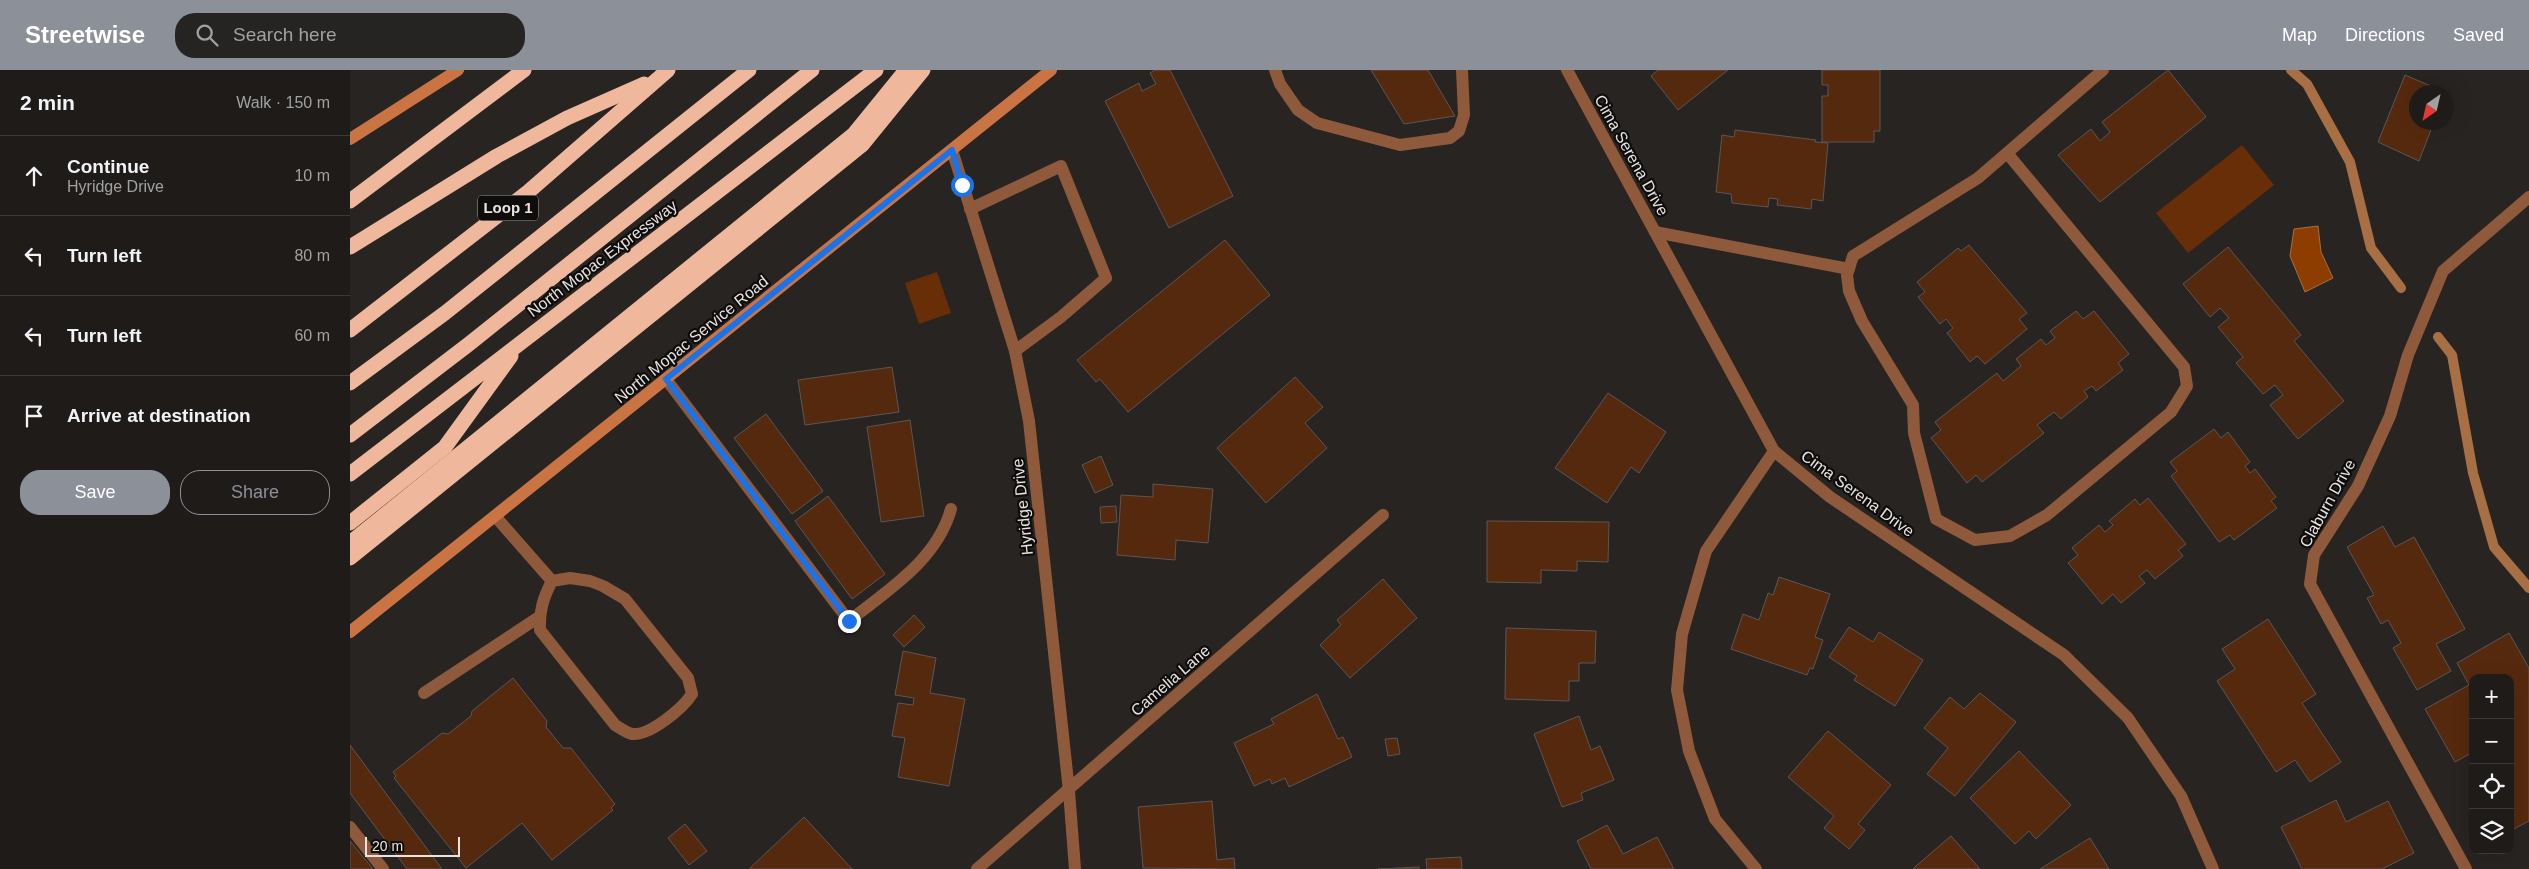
<!DOCTYPE html>
<html lang="en">
<head>
<meta charset="utf-8">
<style>
	body { margin:0; font-family:Arial,sans-serif; background:#262422; color:#f1f3f6 }
	.controls { position:absolute; right:15px; bottom:15px; display:grid; overflow:hidden; border-radius:10px; box-shadow:0 5px 20px #0002 }
	.controls button { width:45px; height:45px; display:grid; place-items:center; padding:0; border:0; border-bottom:1px solid #3c3938; background:#1e1b19; color:#f1f3f6; font:25px sans-serif }
	.compass { position:absolute; left:2059px; top:15px; width:45px; height:45px; border-radius:50%; background:#1e1b19; box-shadow:0 5px 20px #0002; rotate:214deg }
	.scale { position:absolute; left:15px; bottom:12px; width:95px; box-sizing:border-box; padding-left:5px; border:2px solid #e6e3e1; border-top:0; font-size:14px; line-height:18px; white-space:nowrap; color:#e6e3e1; -webkit-text-stroke:4px #0f0d0c; paint-order:stroke }
	.stop { position:absolute; width:15px; height:15px; margin:-11px; border:4px solid #1a73e8; border-radius:50%; background:#fff }
	.stop.end { background:#1a73e8; border-color:#fff; box-shadow:0 1px 5px #0008 }
	.list { margin:0; padding:0; list-style:none }
	h2 { display:flex; justify-content:space-between; align-items:center; height:65px; margin:0; padding:0 20px; font-size:21px }
	h2 small { font-size:16px; font-weight:400; color:#a1a1a2 }
	.list li { display:grid; grid-template-columns:32px 1fr auto; gap:15px; align-items:center; box-sizing:border-box; height:80px; padding:0 20px; border-top:1px solid #3c3938 }
	.list b { display:block; font-size:19px; white-space:nowrap }
	.list p { margin:0; font-size:16px; white-space:nowrap; color:#a1a1a2 }
	.list em { font-size:16px; font-style:normal; color:#a1a1a2 }
	.actions { display:flex; gap:10px; padding:15px 20px }
	.actions a { flex:1; padding:11px 0; border:1px solid #8c9099; border-radius:20px; text-align:center; font-size:18px; color:#8c9099 }
	.actions .main { background:#8c9099; color:#fff }
	.icon { flex:none; width:28px; height:28px; fill:none; stroke:currentColor; stroke-width:2; stroke-linecap:round; stroke-linejoin:round }
	.map { position:relative; flex:none; width:2179px; height:799px; overflow:hidden }
	header { display:flex; align-items:center; gap:30px; box-sizing:border-box; height:70px; padding:0 25px; background:#8c9099; color:#fff }
	header strong { font-size:24px }
	nav { display:flex; gap:28px; margin-inline-start:auto; font-size:18px }
	.search { width:350px; height:45px; background:#262422; display:flex; align-items:center; gap:12px; box-sizing:border-box; padding:0 18px; border-radius:20px; color:#a1a1a2; font-size:19px }
	main { display:flex }
	aside { flex:1; background:#1e1b19 }
	.map>svg:first-child { display:block }
	.green { fill:#672e07 }
	.water { fill:#8e3d00; stroke:#a86f44 }
	.lines { fill:none; stroke-linecap:round; stroke-linejoin:round }
	.stream { stroke:#a86f44; stroke-width:10 }
	.building { fill:#55290e; stroke:#5c5654 }
	.service { stroke:#8f593b; stroke-width:12 }
	.minor { stroke:#8f593b; stroke-width:12 }
	.secondary { stroke:#cb7443; stroke-width:12 }
	.motorway { stroke:#efb89c; stroke-width:15 }
	.route { stroke:#1a73e8; stroke-width:6 }
	.labels { text-anchor:middle; stroke-width:4.5; stroke-linejoin:round; paint-order:stroke }
	.shield { fill:#0f0d0c; stroke:#a6a3a1; stroke-width:1 }
	.shield-label { font-size:15px; font-weight:bold; fill:#e6e3e1 }
	.street-label { font-size:16px; fill:#e6e3e1; stroke:#0f0d0c }
</style>
</head>
<body>
<header>
<strong>Streetwise</strong>
<div class="search"><svg class="icon" aria-label="search" viewBox="0 0 24 24"><circle cx="10" cy="10" r="6"/><path d="M15 15l6 6"/></svg>Search here</div>
<nav><a>Map</a><a>Directions</a><a>Saved</a></nav>
</header>
<main>
<aside>
<h2>2 min<small>Walk · 150 m</small></h2>
<ul class="list">
<li><svg class="icon" aria-label="ahead" viewBox="0 0 24 24"><path d="M12 20V5M6 11l6-6 6 6"/></svg><div><b>Continue</b><p>Hyridge Drive</p></div><em>10 m</em></li>
<li><svg class="icon" aria-label="left" viewBox="0 0 24 24"><path d="M17 20v-9H6M10 6l-5 5 5 5"/></svg><div><b>Turn left</b></div><em>80 m</em></li>
<li><svg class="icon" aria-label="left" viewBox="0 0 24 24"><path d="M17 20v-9H6M10 6l-5 5 5 5"/></svg><div><b>Turn left</b></div><em>60 m</em></li>
<li><svg class="icon" aria-label="arrive" viewBox="0 0 24 24"><path d="M6 21V4h12l-3 4 3 4H6"/></svg><div><b>Arrive at destination</b></div></li>
</ul>
<div class="actions"><a class="main">Save</a><a>Share</a></div>
</aside>
<div class="map">
<svg width="2179" height="799" viewBox="0 0 2179 799">
	<rect width="100%" height="100%" fill="#282421"/>
	<g class="green">
		<polygon points="1892,75 1924,115 1838,183 1806,143"/>
		<polygon points="587,202 601,243 569,254 555,213"/>
	</g>
	<polygon class="water" points="1968,156 1971,182 1983,208 1955,222 1940,186 1944,159"/>
	<g class="lines">
		<g class="stream">
			<polyline points="1941,0 1957,14 2000,92 2021,178 2051,218"/>
			<polyline points="2088,267 2102,285 2123,403 2144,477 2179,518"/>
		</g>
	</g>
	<g class="building">
		<polygon points="805,0 820,0 883,126 819,158 755,31 789,13 792,21 806,14 800,3"/>
		<polygon points="1021,0 1078,0 1105,46 1054,54"/>
		<polygon points="1308,0 1378,0 1328,40 1301,6"/>
		<polygon points="1472,0 1530,0 1530,61 1524,61 1524,72 1472,72 1472,26 1478,26 1478,15 1472,15"/>
		<polygon points="1818,0 1856,47 1750,132 1708,85 1741,59 1750,71 1760,62 1752,52"/>
		<polygon points="2055,5 2095,22 2066,22 2066,52 2084,52 2069,91 2028,72"/>
		<polygon points="1385,60 1466,70 1465,72 1478,73 1473,131 1462,129 1461,139 1427,135 1428,129 1419,128 1418,137 1382,133 1381,124 1366,122 1372,65 1384,67"/>
		<polygon points="875,170 920,225 778,342 750,309 746,312 727,290"/>
		<polygon points="1619,175 1677,243 1669,249 1677,259 1635,294 1627,286 1620,292 1597,263 1603,258 1596,249 1590,254 1568,227 1575,222 1567,212 1608,178 1611,181"/>
		<polygon points="1878,177 1951,265 1944,271 1994,331 1948,369 1920,335 1933,325 1925,315 1913,324 1886,293 1893,287 1868,257 1879,248 1870,238 1860,247 1833,214"/>
		<polygon points="1726,241 1733,249 1744,241 1779,284 1768,293 1773,300 1746,321 1742,316 1734,321 1738,327 1711,349 1704,342 1687,355 1694,363 1632,412 1626,405 1617,413 1581,368 1591,360 1585,352 1647,303 1653,311 1671,296 1666,289 1691,269 1696,275 1705,268 1700,261"/>
		<polygon points="542,297 549,342 455,355 448,310"/>
		<polygon points="945,307 973,337 955,353 977,378 916,433 867,378"/>
		<polygon points="1258,323 1316,362 1289,403 1281,397 1257,433 1205,398"/>
		<polygon points="416,344 473,421 442,444 384,368"/>
		<polygon points="560,350 574,446 531,452 517,357"/>
		<polygon points="1864,359 1871,368 1878,362 1900,392 1895,396 1900,403 1905,399 1926,427 1921,431 1927,438 1884,470 1880,465 1869,472 1821,406 1827,401 1820,392"/>
		<polygon points="751,386 763,415 745,423 732,395"/>
		<polygon points="803,414 863,419 858,473 826,470 825,490 767,485 771,425 803,427"/>
		<polygon points="478,426 535,504 502,529 445,451"/>
		<polygon points="1798,428 1836,474 1828,480 1833,486 1805,509 1797,500 1789,506 1795,513 1771,533 1763,524 1752,534 1718,493 1728,485 1722,478 1749,455 1755,462 1763,455 1759,451 1785,429 1790,435"/>
		<polygon points="766,436 767,452 751,453 750,437"/>
		<polygon points="1137,451 1259,452 1258,492 1227,491 1227,501 1191,500 1191,513 1137,512"/>
		<polygon points="2033,456 2045,477 2064,467 2115,559 2086,574 2101,601 2067,620 2043,578 2051,573 2038,550 2031,554 2017,528 2024,525 1997,477"/>
		<polygon points="1429,507 1480,524 1465,567 1473,570 1463,599 1460,598 1457,605 1381,579 1393,544 1409,550 1418,523 1423,525"/>
		<polygon points="1033,509 1067,548 1000,608 970,575 991,555 987,550"/>
		<polygon points="564,545 575,557 554,577 543,565"/>
		<polygon points="1918,549 1966,624 1952,633 1991,692 1960,712 1945,690 1926,702 1867,611 1885,599 1872,579"/>
		<polygon points="1499,557 1523,572 1529,562 1573,590 1545,636 1504,610 1507,606 1479,587"/>
		<polygon points="1156,558 1246,561 1245,593 1229,593 1229,611 1219,611 1219,631 1155,629"/>
		<polygon points="2159,563 2179,598 2179,751 2160,761 2160,707 2163,706 2160,701 2160,608 2123,608 2123,682 2105,692 2075,639 2119,615 2107,593"/>
		<polygon points="553,581 586,588 580,623 615,629 599,716 548,707 555,668 542,666 548,633 563,635 564,628 545,625"/>
		<polygon points="163,608 197,651 196,657 213,678 221,678 265,734 261,738 263,740 202,790 172,753 116,798 44,708 46,706 43,702 92,663 98,664 121,646 122,641"/>
		<polygon points="1630,623 1666,652 1605,726 1577,704 1598,678 1574,658 1600,627 1614,639"/>
		<polygon points="967,624 988,669 993,667 1002,687 939,717 935,708 922,714 920,709 904,716 884,673 924,654 921,649"/>
		<polygon points="1229,646 1241,680 1250,676 1264,710 1231,723 1233,730 1212,737 1184,664"/>
		<polygon points="1478,661 1541,715 1508,754 1515,760 1499,779 1474,758 1484,746 1438,707"/>
		<polygon points="1047,668 1050,684 1038,686 1035,669"/>
		<polygon points="0,675 92,799 57,799 0,723"/>
		<polygon points="1669,681 1721,735 1686,769 1679,761 1665,774 1620,728"/>
		<polygon points="1986,730 1996,752 2038,731 2064,783 2032,799 1952,799 1931,757"/>
		<polygon points="862,731 867,790 884,788 885,799 793,798 788,737"/>
		<polygon points="454,747 502,799 399,799"/>
		<polygon points="335,754 357,781 339,795 318,768"/>
		<polygon points="1257,755 1273,784 1307,767 1324,799 1241,799 1227,771"/>
		<polygon points="1601,766 1630,799 1563,799 1566,796"/>
		<polygon points="1740,768 1759,799 1690,799"/>
		<polygon points="0,771 23,799 0,799"/>
		<polygon points="1111,787 1112,799 1077,799 1076,789"/>
		<polygon points="1069,797 1069,799 1028,799"/>
	</g>
	<g class="lines">
		<g class="service">
			<polyline points="925,0 930,14 948,40 967,53 1050,75 1100,68 1109,61 1114,45 1112,0"/>
			<polyline points="1657,83 1834,297 1837,316 1821,342 1697,445 1660,466 1625,470 1586,449 1564,363 1563,335 1512,251 1499,221 1497,205 1503,186 1628,108 1753,0"/>
			<polyline points="620,139 711,96 756,208 711,247 665,281"/>
			<polyline points="1305,162 1499,199"/>
			<path d="M 316,309 L 499,551 C 538,520 587,490 601,439"/>
			<path d="M 145,446 L 202,511 L 220,508 L 240,511 L 253,516 L 275,529 L 338,608 L 342,624 C 333,638 300,666 282,664 C 277,663 270,658 265,655 L 190,560 C 189,542 193,528 202,511"/>
			<polyline points="74,623 189,547"/>
			<polyline points="0,757 33,799"/>
		</g>
		<g class="minor">
			<polyline points="1217,0 1424,381 1480,427 1714,585 1778,648 1831,726 1863,799"/>
			<polyline points="602,80 665,281 679,351 719,721 725,799"/>
			<polyline points="627,799 1033,445"/>
			<polyline points="1406,799 1365,749 1339,681 1327,620 1332,564 1356,481 1424,381"/>
			<polyline points="2116,799 1960,514 1964,485 2008,416 2040,346 2058,285 2093,201 2179,127"/>
		</g>
		<g class="secondary">
			<polyline points="0,69 108,0"/>
			<polyline points="0,562 701,0"/>
		</g>
		<g class="motorway">
			<polyline points="0,131 174,0"/>
			<polyline points="0,177 147,86 217,48 294,14"/>
			<polyline points="0,260 178,122 318,0"/>
			<polyline points="0,313 95,243 399,0"/>
			<polyline points="0,365 119,274 462,0"/>
			<polyline points="0,404 526,0"/>
			<polyline points="0,453 95,377 161,286"/>
			<polyline points="0,473 504,64 556,0"/>
			<polyline points="0,488 512,75 573,0"/>
		</g>
	</g>
	<g class="lines">
		<polyline class="route" points="499,551 316,309 602,80 612,115"/>
	</g>
	<g class="labels">
		<rect class="shield" x="128" y="125.5" width="60" height="25" rx="4"/>
		<g class="shield-label">
			<text x="158" y="143">Loop 1</text>
		</g>
		<g class="street-label">
			<text transform="translate(1282 85) rotate(61)" y="6">Cima Serena Drive</text>
			<text transform="translate(252 188) rotate(-37)" y="6">North Mopac Expressway</text>
			<text transform="translate(341 269) rotate(-39)" y="6">North Mopac Service Road</text>
			<text transform="translate(1508 423) rotate(36)" y="6">Cima Serena Drive</text>
			<text transform="translate(1977 433) rotate(-61)" y="6">Claburn Drive</text>
			<text transform="translate(672 437) rotate(-96)" y="6">Hyridge Drive</text>
			<text transform="translate(820 610) rotate(-41)" y="6">Camelia Lane</text>
		</g>
	</g>
</svg>
<div class="controls">
<button>+</button>
<button>−</button>
<button><svg class="icon" aria-label="locate" viewBox="0 0 24 24"><circle cx="12" cy="12" r="6"/><path d="M12 2v4M12 18v4M2 12h4M18 12h4"/></svg></button>
<button><svg class="icon" aria-label="layers" viewBox="0 0 24 24"><path d="M12 4l9 5-9 5-9-5zM3 14l9 5 9-5"/></svg></button>
</div>
<svg class="compass" viewBox="-18 -18 36 36"><path d="M0-13l5 13h-10z" fill="#e53935"/><path d="M0 13l5-13h-10z" fill="#a1a1a2"/></svg>
<div class="scale">20 m</div>
<div class="stop" style="left:612px;top:115px"></div>
<div class="stop end" style="left:499px;top:551px"></div>
</div>
</main>
</body>
</html>
